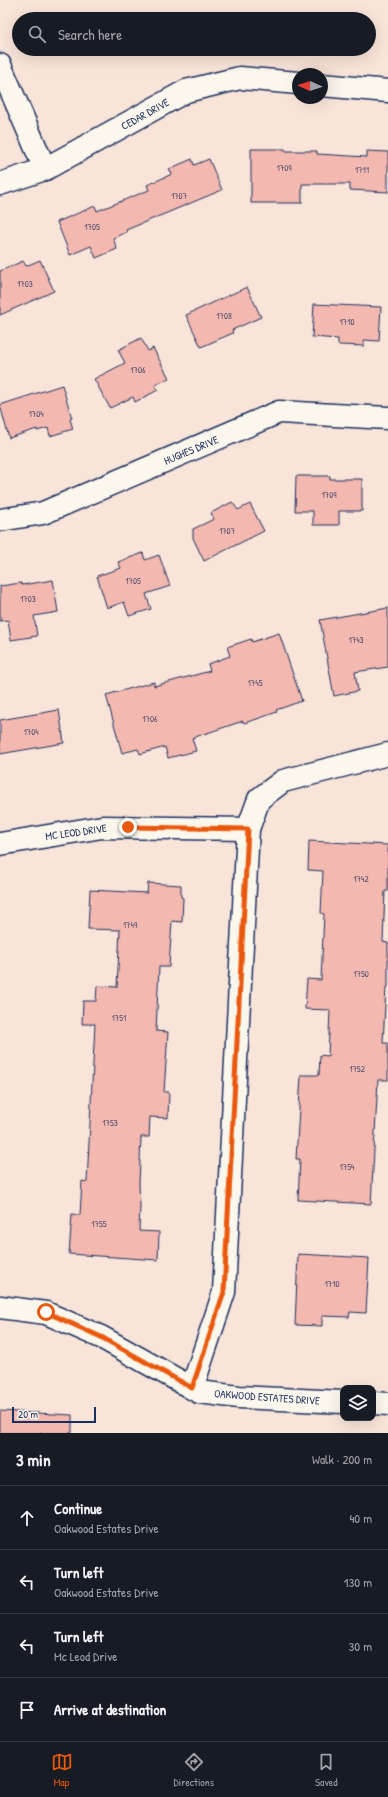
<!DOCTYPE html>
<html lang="en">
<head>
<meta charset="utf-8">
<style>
	body { margin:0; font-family:"Patrick Hand",sans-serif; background:#242831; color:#f1f3f6 }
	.controls { position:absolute; right:12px; bottom:12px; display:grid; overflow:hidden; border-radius:8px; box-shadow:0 4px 16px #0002 }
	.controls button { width:36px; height:36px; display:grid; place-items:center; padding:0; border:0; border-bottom:1px solid #363941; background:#171b24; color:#f1f3f6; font:20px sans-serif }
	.compass { position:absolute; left:292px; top:68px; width:36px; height:36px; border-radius:50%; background:#171b24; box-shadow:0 4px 16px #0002; rotate:273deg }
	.scale { position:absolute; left:12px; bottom:10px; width:84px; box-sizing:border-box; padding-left:4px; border:2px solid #1b2f5e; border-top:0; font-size:11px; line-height:14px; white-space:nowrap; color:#1b2f5e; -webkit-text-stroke:3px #fbf7ec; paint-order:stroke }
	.stop { position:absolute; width:12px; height:12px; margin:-9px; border:3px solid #ea580c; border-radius:50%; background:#fff }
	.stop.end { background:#ea580c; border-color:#fff; box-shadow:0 1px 4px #0008 }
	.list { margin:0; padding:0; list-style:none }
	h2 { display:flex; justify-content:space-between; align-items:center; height:52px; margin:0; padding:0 16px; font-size:17px }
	h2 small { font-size:13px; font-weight:400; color:#9ea1a6 }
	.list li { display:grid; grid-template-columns:26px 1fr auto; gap:12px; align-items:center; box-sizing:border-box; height:64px; padding:0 16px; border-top:1px solid #363941 }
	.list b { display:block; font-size:15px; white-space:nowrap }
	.list p { margin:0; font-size:13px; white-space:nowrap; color:#9ea1a6 }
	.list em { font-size:13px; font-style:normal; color:#9ea1a6 }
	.icon { flex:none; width:22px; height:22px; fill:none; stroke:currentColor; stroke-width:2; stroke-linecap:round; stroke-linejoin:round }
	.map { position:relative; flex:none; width:388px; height:1433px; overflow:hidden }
	.search { position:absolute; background:#171b24; box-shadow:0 4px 16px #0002; left:12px; right:12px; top:12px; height:44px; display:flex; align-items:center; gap:10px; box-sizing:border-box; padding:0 14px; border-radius:22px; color:#9ea1a6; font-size:15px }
	.sheet { height:308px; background:#171b24 }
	nav { display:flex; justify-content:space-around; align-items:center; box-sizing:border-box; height:56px; border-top:1px solid #363941; background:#171b24; font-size:11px; color:#9ea1a6 }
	nav a { display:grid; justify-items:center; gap:2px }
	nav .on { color:#ea580c }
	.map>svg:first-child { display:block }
	.building { fill:#f3b8af; stroke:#1b2f5e }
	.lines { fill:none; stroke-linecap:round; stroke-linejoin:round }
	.minor-casing { stroke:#1b2f5e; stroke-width:25 }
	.minor { stroke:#fbf7ec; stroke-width:22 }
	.route { stroke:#ea580c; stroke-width:5 }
	.labels { text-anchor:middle; stroke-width:4; stroke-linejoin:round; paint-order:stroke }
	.number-label { font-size:9px; fill:#515172 }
	.street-label { font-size:11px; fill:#1b2f5e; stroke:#fbf7ec }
</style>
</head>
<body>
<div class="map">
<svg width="388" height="1433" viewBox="0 0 388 1433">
	<rect width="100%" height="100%" fill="#f9e4da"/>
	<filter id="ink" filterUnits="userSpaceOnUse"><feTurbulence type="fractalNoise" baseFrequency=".025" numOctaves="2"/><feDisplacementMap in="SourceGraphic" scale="8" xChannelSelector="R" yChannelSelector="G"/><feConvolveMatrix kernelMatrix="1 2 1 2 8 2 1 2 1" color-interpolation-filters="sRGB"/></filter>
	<g filter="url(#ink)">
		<g class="building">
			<polygon points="251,149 285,149 286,151 317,151 317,154 367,157 367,151 388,152 388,192 350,190 350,184 302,184 302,203 251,203"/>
			<polygon points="192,159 194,165 209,159 222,190 126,230 127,232 113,238 117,249 96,258 91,246 70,255 57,222 95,206 97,211 149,190 147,185 172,174 169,169"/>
			<polygon points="40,260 54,291 0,315 0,271 23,261 26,266"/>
			<polygon points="247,287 261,317 232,330 233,333 201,347 186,315"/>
			<polygon points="314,304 381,307 379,341 364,340 364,346 338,345 338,339 312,337"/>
			<polygon points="141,338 148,351 153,348 169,378 155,385 158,390 135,402 133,397 110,408 94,379 125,363 118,350"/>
			<polygon points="62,385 72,418 70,419 73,429 50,436 48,428 37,431 37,429 9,438 0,405"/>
			<polygon points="296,476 330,476 330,479 362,479 362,511 339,511 339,525 313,525 313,511 295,511"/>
			<polygon points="232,502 238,510 250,504 264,531 204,561 193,538 193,529 214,519 211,513"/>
			<polygon points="143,553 145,560 159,555 170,586 146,594 151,609 129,616 124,602 107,608 97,576 121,568 118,562"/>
			<polygon points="53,580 58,612 34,616 37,636 11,640 8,620 0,621 0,586 21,583 22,585"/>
			<polygon points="388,608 388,667 355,672 358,691 334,696 320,620"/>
			<polygon points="279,633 302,701 276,710 277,712 254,720 244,723 243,721 192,738 196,751 168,758 165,747 140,754 138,749 122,753 106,695 154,682 154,686 210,671 208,664 230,656 227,647 251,639 252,642"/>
			<polygon points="59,710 64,743 0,754 0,720"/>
			<polygon points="309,841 388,845 388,891 385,891 383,942 388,943 388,987 386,987 383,1043 388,1043 388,1080 378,1080 371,1204 298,1200 300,1159 296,1159 301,1075 319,1075 320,1055 328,1056 330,1010 305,1009 307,979 321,980 324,914 321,913 323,871 308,870"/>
			<polygon points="148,883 181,885 181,897 183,898 182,922 172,921 169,967 159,967 156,1031 168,1032 164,1092 169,1092 168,1118 150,1117 149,1137 141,1137 139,1184 140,1205 139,1231 159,1232 158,1260 69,1254 72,1214 80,1215 82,1181 87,1182 95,1024 82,1024 83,1001 96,1001 97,986 117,987 120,930 88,929 90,890 147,893"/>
			<polygon points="298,1254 369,1258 366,1313 350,1312 349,1317 322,1316 322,1326 295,1325"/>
			<polygon points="0,1411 72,1415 72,1433 0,1433"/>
		</g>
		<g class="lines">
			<defs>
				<g id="minor">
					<polyline points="0,65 45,169"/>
					<polyline points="322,85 388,91"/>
					<polyline points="0,184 45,169 186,91 240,78 298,83"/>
					<polyline points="0,520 43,513 279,412 388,418"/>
					<polyline points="0,844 102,827 248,829"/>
					<polyline points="0,1307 46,1313 101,1337 199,1392 239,1397 343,1402"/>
					<polyline points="192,1388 224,1292 248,829 259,799 283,781 388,754"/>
					<polyline points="373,1403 388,1404"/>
				</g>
			</defs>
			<use href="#minor" class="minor-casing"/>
			<use href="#minor" class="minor"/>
		</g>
	</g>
	<g class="lines" filter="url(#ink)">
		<polyline class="route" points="46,1312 101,1337 192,1388 224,1292 248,829 128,827"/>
	</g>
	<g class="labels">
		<g class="number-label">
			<text x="284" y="171">1709</text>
			<text x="362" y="173">1711</text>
			<text x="179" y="199">1707</text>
			<text x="92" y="230">1705</text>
			<text x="25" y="287">1703</text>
			<text x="224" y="319">1708</text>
			<text x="347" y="325">1710</text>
			<text x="138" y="373">1706</text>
			<text x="36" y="417">1704</text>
			<text x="329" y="498">1709</text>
			<text x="227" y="534">1707</text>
			<text x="133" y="584">1705</text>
			<text x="28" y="602">1703</text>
			<text x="356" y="643">1743</text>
			<text x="255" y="686">1745</text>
			<text x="150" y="722">1706</text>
			<text x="31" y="735">1704</text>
			<text x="361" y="882">1742</text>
			<text x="130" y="928">1749</text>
			<text x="361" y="977">1750</text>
			<text x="119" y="1021">1751</text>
			<text x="357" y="1072">1752</text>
			<text x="110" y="1126">1753</text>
			<text x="347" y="1170">1754</text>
			<text x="99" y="1227">1755</text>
			<text x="332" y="1287">1710</text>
		</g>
		<g class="street-label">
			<text transform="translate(145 114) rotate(-29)" y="4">CEDAR DRIVE</text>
			<text transform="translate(191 450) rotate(-23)" y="4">HUGHES DRIVE</text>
			<text transform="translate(76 832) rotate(-8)" y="4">MC LEOD DRIVE</text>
			<text transform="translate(267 1397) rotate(4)" y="4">OAKWOOD ESTATES DRIVE</text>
		</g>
	</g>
</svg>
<div class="controls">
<button><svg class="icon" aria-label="layers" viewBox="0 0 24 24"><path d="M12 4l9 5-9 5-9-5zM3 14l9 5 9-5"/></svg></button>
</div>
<svg class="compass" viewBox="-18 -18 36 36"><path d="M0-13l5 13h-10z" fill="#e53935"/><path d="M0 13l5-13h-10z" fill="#9ea1a6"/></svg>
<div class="scale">20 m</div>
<div class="stop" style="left:46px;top:1312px"></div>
<div class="stop end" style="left:128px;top:827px"></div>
<div class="search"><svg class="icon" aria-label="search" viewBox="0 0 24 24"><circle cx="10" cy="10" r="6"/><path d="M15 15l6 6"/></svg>Search here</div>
</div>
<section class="sheet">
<h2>3 min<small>Walk · 200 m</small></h2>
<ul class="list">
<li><svg class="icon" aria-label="ahead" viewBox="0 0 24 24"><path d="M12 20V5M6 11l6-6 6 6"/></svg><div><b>Continue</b><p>Oakwood Estates Drive</p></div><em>40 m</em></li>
<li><svg class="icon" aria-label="left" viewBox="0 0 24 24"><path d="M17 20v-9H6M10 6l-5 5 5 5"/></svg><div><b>Turn left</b><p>Oakwood Estates Drive</p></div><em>130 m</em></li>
<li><svg class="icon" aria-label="left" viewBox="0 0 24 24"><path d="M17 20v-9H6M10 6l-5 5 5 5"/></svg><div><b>Turn left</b><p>Mc Leod Drive</p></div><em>30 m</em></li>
<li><svg class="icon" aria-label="arrive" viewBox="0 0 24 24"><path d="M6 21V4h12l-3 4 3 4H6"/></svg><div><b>Arrive at destination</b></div></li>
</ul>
</section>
<nav>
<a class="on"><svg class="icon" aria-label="map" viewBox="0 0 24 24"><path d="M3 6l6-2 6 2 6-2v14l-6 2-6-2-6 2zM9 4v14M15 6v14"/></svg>Map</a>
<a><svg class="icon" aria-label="directions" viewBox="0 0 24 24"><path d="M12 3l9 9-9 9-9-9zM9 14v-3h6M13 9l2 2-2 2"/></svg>Directions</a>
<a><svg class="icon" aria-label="saved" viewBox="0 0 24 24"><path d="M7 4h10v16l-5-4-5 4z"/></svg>Saved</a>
</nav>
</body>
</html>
